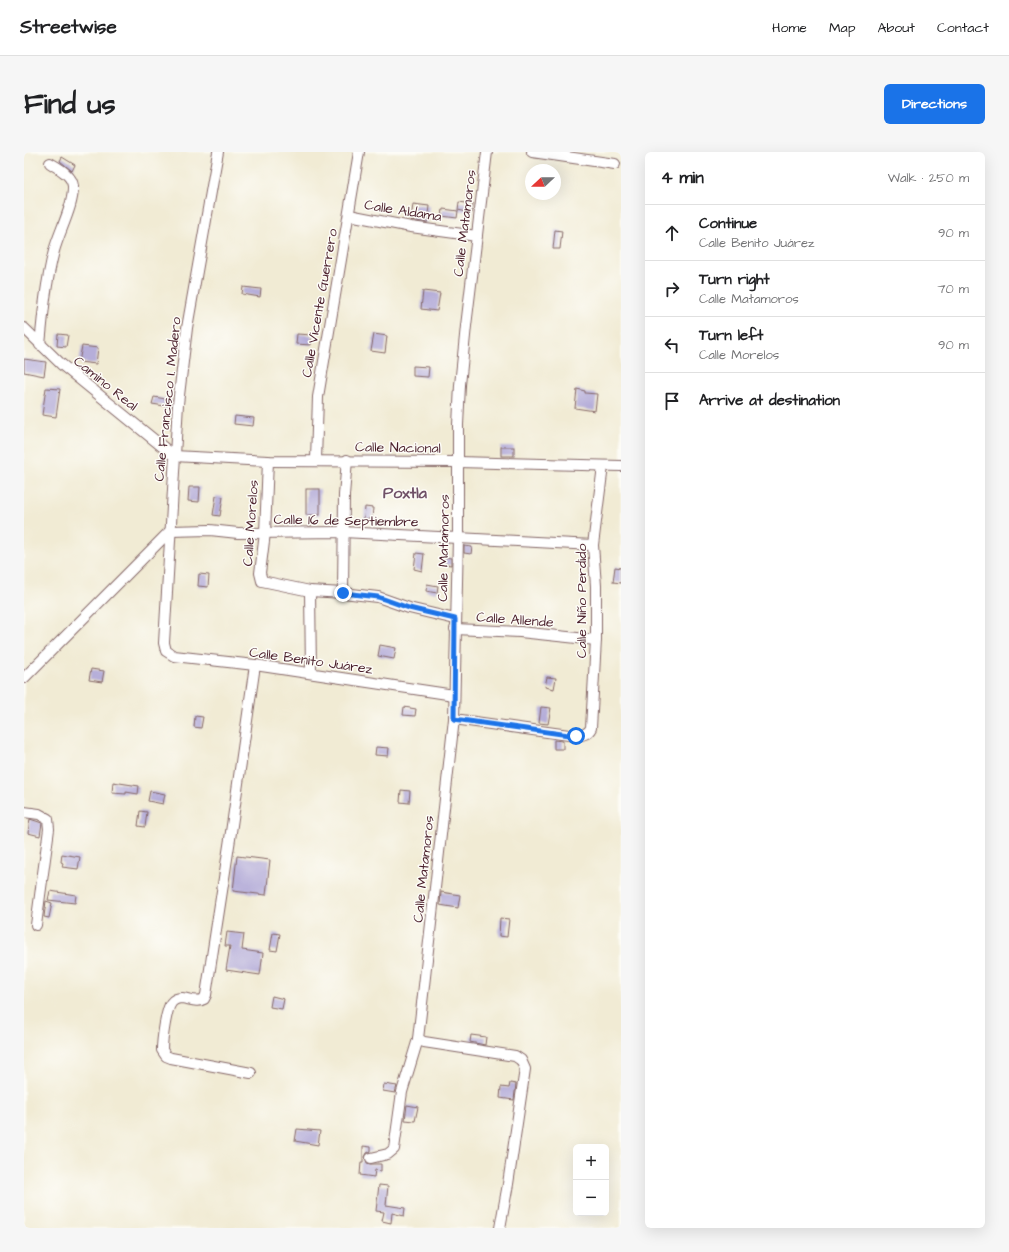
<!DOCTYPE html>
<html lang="en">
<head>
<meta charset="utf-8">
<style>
	body { margin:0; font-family:"Architects Daughter",sans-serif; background:#f6f6f6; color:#202124 }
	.controls { position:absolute; right:12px; bottom:12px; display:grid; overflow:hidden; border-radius:6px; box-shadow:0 4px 16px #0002 }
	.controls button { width:36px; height:36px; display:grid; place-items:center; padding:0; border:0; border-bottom:1px solid #e0e0e0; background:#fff; color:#202124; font:20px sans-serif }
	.compass { position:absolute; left:501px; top:12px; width:36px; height:36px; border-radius:50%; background:#fff; box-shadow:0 4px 16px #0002; rotate:248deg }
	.stop { position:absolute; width:12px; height:12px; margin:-9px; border:3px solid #1a73e8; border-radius:50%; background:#fff }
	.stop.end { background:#1a73e8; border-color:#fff; box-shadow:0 1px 4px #0008 }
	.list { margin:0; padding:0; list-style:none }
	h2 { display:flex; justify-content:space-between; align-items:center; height:52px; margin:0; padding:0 16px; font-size:17px }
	h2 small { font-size:13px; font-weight:400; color:#757577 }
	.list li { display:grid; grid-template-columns:26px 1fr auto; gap:12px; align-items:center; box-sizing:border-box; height:56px; padding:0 16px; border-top:1px solid #e0e0e0 }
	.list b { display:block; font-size:15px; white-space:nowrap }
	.list p { margin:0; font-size:13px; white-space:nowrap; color:#757577 }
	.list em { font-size:13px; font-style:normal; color:#757577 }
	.icon { flex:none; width:22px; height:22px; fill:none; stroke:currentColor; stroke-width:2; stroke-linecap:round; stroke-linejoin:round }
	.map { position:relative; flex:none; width:597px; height:1076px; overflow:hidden; border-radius:6px }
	header { display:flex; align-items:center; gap:24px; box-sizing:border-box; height:56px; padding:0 20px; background:#fff; border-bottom:1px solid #e0e0e0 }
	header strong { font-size:19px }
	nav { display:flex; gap:22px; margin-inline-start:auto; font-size:14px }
	.intro { display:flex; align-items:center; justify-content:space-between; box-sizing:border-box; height:96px; padding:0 24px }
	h1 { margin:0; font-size:28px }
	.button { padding:10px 18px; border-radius:6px; background:#1a73e8; color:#fff; font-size:14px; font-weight:700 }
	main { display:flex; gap:24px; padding:0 24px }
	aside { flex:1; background:#fff; border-radius:6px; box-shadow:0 4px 16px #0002 }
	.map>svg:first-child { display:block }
	.building { fill:#b6aed9 }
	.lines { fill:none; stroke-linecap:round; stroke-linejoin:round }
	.minor-casing { stroke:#846666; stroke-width:12 }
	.minor { stroke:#fff; stroke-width:10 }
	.route { stroke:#1a73e8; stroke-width:5 }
	.labels { text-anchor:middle; stroke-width:3; stroke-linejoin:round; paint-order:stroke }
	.street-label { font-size:14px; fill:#4a1f2b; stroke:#fdfcf7 }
	.quarter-label { font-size:16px; font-weight:bold; fill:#705168; stroke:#fdfcf7 }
</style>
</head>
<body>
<header>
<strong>Streetwise</strong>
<nav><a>Home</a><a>Map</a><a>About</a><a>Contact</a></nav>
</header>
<div class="intro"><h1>Find us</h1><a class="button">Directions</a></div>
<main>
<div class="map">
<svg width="597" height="1076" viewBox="0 0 597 1076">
	<rect width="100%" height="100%" fill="#fdfcf7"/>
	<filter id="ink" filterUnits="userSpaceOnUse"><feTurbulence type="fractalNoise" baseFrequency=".025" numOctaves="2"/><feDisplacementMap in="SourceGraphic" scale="8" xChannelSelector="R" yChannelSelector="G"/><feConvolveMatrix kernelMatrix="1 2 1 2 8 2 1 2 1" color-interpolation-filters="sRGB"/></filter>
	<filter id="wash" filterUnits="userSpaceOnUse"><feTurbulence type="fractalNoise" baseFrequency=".012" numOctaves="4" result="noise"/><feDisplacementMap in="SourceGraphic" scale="16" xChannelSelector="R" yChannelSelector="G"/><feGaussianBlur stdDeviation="0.9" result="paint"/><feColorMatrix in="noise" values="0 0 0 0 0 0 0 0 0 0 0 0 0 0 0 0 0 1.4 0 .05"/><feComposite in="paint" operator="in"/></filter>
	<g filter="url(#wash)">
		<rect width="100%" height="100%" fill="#f1ebd4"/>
		<g id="blocks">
			<g class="building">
				<polygon points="38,5 51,13 48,19 36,9"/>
				<polygon points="435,50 449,52 448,61 434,58"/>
				<polygon points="389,52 405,54 403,71 387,68"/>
				<polygon points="419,57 434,59 433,66 418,64"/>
				<polygon points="531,78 538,79 536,97 529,97"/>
				<polygon points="219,135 237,137 236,145 218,142"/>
				<polygon points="399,139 416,141 413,159 397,157"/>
				<polygon points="34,182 44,183 42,195 33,194"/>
				<polygon points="273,182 288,183 287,193 272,192"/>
				<polygon points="350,182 363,184 361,201 347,199"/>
				<polygon points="58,194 74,196 72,212 55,210"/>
				<polygon points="0,207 22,210 20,224 0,220"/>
				<polygon points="389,214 405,215 404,225 389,224"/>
				<polygon points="22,236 36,237 32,265 18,263"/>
				<polygon points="553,237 561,239 561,241 573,242 571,259 551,256"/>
				<polygon points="130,245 148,248 147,255 128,252"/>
				<polygon points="211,264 230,266 229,274 210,272"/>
				<rect x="477" y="295" width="13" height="9"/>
				<polygon points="165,335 176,335 175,350 164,349"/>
				<rect x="282" y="337" width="14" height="26"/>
				<polygon points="192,344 199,345 196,364 189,363"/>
				<polygon points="341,355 349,356 348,367 340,367"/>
				<polygon points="440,394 448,395 447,402 440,401"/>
				<polygon points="392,401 400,402 398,419 390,417"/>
				<polygon points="420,405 427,406 427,413 420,412"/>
				<polygon points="591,415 597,416 597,431 589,430"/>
				<polygon points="175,422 185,423 184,435 174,434"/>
				<polygon points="403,432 414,434 413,441 402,439"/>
				<polygon points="356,493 372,496 370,507 354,504"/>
				<polygon points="67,517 80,519 78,530 65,528"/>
				<polygon points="523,525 532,526 530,537 521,535"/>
				<polygon points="380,555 392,557 391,564 379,563"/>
				<polygon points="517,555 527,556 524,572 515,571"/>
				<polygon points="171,564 179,565 177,576 170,575"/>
				<polygon points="530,588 539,589 539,597 530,597"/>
				<polygon points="352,595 365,596 364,604 351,603"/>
				<polygon points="89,630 115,634 114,642 102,640 102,642 88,641"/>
				<polygon points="377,638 386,639 385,651 376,650"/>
				<polygon points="126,639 141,642 139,652 124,649"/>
				<polygon points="116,659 123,660 121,675 114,674"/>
				<polygon points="6,667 18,671 16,684 4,681"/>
				<polygon points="38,702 56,705 54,717 38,715 39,711 37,710"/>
				<polygon points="213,704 246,708 242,743 209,739"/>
				<polygon points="26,739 52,743 51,751 24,748"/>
				<polygon points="417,740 436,743 434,756 416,753"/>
				<polygon points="22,749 28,751 25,766 20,765"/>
				<polygon points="476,766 485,767 483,785 475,784"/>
				<polygon points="203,780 220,782 218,798 239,801 236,823 202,818 206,794 201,794"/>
				<polygon points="249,781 256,782 253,799 246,798"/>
				<polygon points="248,844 260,847 258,857 246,855"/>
				<polygon points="447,883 462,885 461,893 446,890"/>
				<polygon points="486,931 492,932 490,948 476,946 477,935 485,936"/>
				<polygon points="360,932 373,934 371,941 359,939"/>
				<polygon points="383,953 394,955 391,969 381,968"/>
				<polygon points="273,977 296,979 294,993 271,989"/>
				<polygon points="339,994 347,995 347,999 343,1001 341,1005 343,1011 346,1012 357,1012 357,1019 351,1018 350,1025 336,1023 337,1010 339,1010"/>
				<polygon points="355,1033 364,1034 362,1053 381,1056 380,1064 368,1061 367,1071 358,1069 360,1060 352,1059"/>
			</g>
		</g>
	</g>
	<g filter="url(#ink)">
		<use href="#blocks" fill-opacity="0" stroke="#846666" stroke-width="1"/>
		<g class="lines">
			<defs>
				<g id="minor">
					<polyline points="194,0 163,176 154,252 140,491 142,499 150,504 231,513 430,543"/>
					<polyline points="508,0 591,12"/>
					<polyline points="325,63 387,75 453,84"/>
					<polyline points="0,176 37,212 150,304 244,309 434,310 597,314"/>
					<path d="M 16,193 C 19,161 22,130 30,99 C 35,80 50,53 49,34 C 48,23 34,16 26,11"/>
					<polyline points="292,308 294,245 335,0"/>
					<polyline points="244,309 241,381 236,421 238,429 286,439 319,441 354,445 385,456 431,467"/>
					<polyline points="286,439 287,521"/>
					<polyline points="319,441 320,343 323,308"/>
					<polyline points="431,477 496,480 572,488"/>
					<polyline points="0,526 146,379 186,378 214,381 319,380 569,393"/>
					<path d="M 430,567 L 552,584 C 559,583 564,582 567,576 L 572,488 L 572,434 L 569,393 L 579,314"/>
					<polyline points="0,660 15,662 24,667 25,677 12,773"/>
					<polyline points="394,887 400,890 491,904 497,908 501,917 484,1032 476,1076"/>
					<path d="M 227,921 L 147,906 L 142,904 L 138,898 C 138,888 142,858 147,851 C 150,847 154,846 158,846 C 166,847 173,851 180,847 L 182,843 L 206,687 L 231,513"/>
					<polyline points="347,1006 364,1002 370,997 378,940 394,887 430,567 434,385 434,273 436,233 442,174 463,0"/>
				</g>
			</defs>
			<use href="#minor" class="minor-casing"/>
			<use href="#minor" class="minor"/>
		</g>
	</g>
	<g class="lines" filter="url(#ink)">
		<polyline class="route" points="319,441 354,445 385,456 431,467 430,567 552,584"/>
	</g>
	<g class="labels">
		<g class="street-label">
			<text transform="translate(379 58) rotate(9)" y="5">Calle Aldama</text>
			<text transform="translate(440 71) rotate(-83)" y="5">Calle Matamoros</text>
			<text transform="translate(295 151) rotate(-80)" y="5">Calle Vicente Guerrero</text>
			<text transform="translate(82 231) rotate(39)" y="5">Camino Real</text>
			<text transform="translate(143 247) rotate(-84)" y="5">Calle Francisco I. Madero</text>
			<text transform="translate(374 295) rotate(1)" y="5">Calle Nacional</text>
			<text transform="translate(322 368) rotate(1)" y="5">Calle 16 de Septiembre</text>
			<text transform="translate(226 371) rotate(-86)" y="5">Calle Morelos</text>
			<text transform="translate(419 396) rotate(-89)" y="5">Calle Matamoros</text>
			<text transform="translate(557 449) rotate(-90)" y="5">Calle Niño Perdido</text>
			<text transform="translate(491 467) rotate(4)" y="5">Calle Allende</text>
			<text transform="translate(287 508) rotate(8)" y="5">Calle Benito Juárez</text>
			<text transform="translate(399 717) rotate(-84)" y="5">Calle Matamoros</text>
		</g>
		<g class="quarter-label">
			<text x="381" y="346">Poxtla</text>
		</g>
	</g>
</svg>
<div class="controls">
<button>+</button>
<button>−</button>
</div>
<svg class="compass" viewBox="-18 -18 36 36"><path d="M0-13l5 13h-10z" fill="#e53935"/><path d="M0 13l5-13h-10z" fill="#757577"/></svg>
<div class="stop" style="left:552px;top:584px"></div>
<div class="stop end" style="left:319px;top:441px"></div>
</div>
<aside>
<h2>4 min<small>Walk · 250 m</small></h2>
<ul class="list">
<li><svg class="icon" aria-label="ahead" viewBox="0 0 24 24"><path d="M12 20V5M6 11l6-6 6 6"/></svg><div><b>Continue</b><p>Calle Benito Juárez</p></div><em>90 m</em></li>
<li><svg class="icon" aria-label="right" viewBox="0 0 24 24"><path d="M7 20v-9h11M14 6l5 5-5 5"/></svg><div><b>Turn right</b><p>Calle Matamoros</p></div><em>70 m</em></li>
<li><svg class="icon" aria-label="left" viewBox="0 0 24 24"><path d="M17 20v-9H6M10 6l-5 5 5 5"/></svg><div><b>Turn left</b><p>Calle Morelos</p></div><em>90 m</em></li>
<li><svg class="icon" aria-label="arrive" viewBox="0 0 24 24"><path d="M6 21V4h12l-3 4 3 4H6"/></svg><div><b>Arrive at destination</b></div></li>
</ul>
</aside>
</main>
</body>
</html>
